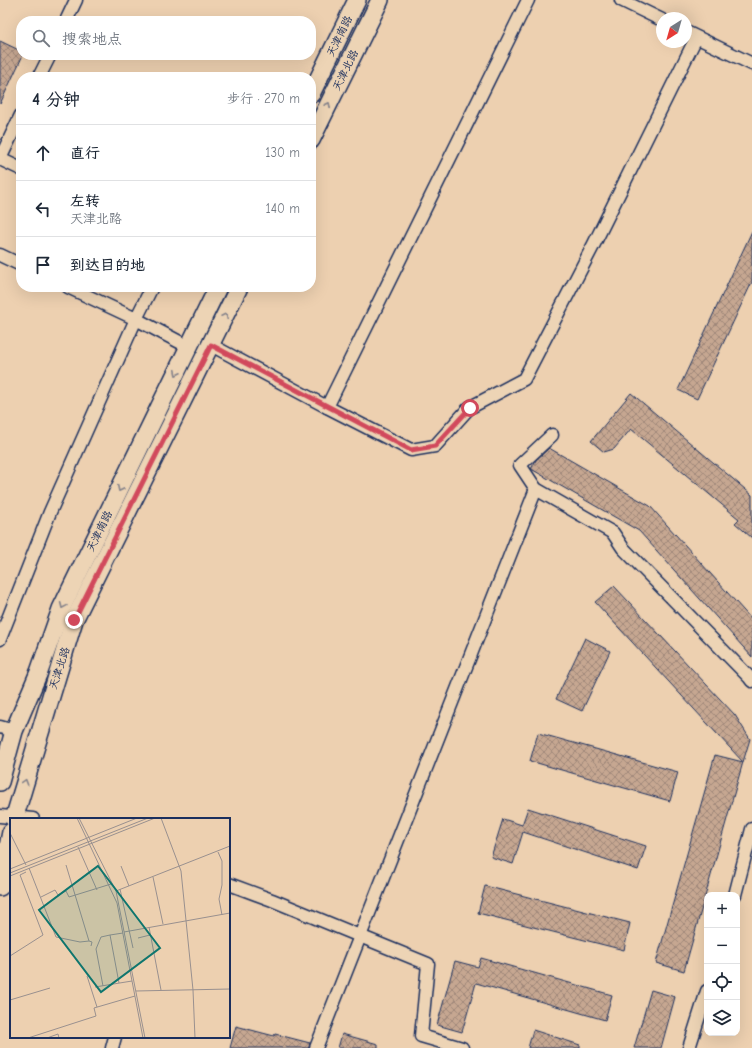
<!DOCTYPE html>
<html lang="zh">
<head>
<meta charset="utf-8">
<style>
	body { margin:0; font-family:"Comic Neue","LXGW WenKai TC",sans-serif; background:#f2f2f3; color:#1f2937 }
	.controls { position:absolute; right:12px; bottom:12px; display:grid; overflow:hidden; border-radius:8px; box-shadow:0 4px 16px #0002 }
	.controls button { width:36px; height:36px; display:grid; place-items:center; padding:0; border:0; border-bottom:1px solid #e0e1e3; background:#fff; color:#1f2937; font:20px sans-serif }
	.compass { position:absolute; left:656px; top:12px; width:36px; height:36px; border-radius:50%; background:#fff; box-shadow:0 4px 16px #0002; rotate:217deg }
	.stop { position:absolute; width:12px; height:12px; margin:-9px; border:3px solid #d1495b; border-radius:50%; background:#fff }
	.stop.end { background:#d1495b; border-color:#fff; box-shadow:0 1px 4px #0008 }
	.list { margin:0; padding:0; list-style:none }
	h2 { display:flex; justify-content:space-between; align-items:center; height:52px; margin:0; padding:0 16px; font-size:17px }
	h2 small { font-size:13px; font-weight:400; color:#747a83 }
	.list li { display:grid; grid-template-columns:26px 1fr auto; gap:12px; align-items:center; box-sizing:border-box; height:56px; padding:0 16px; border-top:1px solid #e0e1e3 }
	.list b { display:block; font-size:15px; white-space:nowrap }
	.list p { margin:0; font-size:13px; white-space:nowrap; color:#747a83 }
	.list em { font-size:13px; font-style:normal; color:#747a83 }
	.icon { flex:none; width:22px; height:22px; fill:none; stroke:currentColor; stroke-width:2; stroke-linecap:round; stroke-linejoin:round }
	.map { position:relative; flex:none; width:752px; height:1048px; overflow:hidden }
	.search { position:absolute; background:#fff; box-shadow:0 4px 16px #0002; left:16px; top:16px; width:300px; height:44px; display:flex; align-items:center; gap:10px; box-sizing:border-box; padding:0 14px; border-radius:16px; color:#747a83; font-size:15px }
	.panel { position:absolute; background:#fff; box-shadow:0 4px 16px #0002; left:16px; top:72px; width:300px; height:220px; border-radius:16px }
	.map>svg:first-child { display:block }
	.building { fill:url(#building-cross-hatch); stroke:#1b2f5e }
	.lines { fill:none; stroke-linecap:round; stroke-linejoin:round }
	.street-casing { stroke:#1b2f5e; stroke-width:15 }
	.secondary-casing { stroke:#1b2f5e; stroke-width:20 }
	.street { stroke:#edd4b5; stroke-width:12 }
	.secondary { stroke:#edd4b5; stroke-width:17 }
	.oneway { stroke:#84828a }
	.route { stroke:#d1495b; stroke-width:5 }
	.labels { text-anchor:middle; stroke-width:3; stroke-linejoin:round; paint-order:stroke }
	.street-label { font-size:11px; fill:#1b2f5e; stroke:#edd4b5 }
	.inset-road { fill:none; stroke:#99908f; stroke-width:1 }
	.view { fill:#0f766e; fill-opacity:0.15; stroke:#0f766e; stroke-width:2 }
	.inset-edge { fill:none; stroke:#1b2f5e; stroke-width:2 }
</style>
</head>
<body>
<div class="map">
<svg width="752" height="1048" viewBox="0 0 752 1048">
	<defs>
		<pattern id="building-cross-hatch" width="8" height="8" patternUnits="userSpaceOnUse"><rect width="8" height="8" fill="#c6a791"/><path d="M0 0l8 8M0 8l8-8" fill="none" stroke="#a0887a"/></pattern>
	</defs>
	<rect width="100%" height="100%" fill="#edd0b0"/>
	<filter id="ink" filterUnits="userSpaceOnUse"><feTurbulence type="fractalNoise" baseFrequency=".025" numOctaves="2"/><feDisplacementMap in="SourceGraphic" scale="8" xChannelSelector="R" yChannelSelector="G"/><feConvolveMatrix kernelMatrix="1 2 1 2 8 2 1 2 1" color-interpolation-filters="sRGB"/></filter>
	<g filter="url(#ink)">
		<g class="building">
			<polygon points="0,41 21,51 21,55 23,55 0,104"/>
			<polygon points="752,231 752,282 697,399 678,390"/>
			<polygon points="631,393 752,495 752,538 735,523 739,519 631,429 614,449 604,452 591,441"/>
			<polygon points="549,448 650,506 752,620 752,657 639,531 533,470 531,469 536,460"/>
			<polygon points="614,586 735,715 750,739 743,762 595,602"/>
			<polygon points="585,638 610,651 582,711 556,699"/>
			<polygon points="538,733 678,772 670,801 530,761"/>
			<polygon points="715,755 743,762 684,971 656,963"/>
			<polygon points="528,808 646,846 638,870 523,832 513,864 491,857 503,819 522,825"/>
			<polygon points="485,886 630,923 624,950 478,913"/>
			<polygon points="481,958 612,995 605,1020 476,983 462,1032 437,1025 455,961 478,967"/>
			<polygon points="651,990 675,997 661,1048 634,1048"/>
			<polygon points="236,1026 274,1036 275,1034 310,1043 309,1048 230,1048"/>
			<polygon points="533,1030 580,1045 580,1048 528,1048"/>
			<polygon points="342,1034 378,1044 378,1048 338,1048"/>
		</g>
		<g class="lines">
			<defs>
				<g id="street">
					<polyline points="621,0 662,20"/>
					<polyline points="66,21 76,0"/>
					<polyline points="686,32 752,64"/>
					<polyline points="39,77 50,55"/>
					<polyline points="0,159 21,115"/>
					<polyline points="0,159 21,169"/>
					<polyline points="0,255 21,265"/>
					<polyline points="68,287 136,319 189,347"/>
					<polyline points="211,345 327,407 528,0"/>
					<polyline points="327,407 411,450 435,446 469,408 524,379 594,244 696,38"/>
					<polyline points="552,435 520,465 536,489 613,533 623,548 749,677 752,681"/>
					<polyline points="0,639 50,512 136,319 152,287"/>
					<polyline points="0,727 14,731"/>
					<polyline points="0,816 33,819"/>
					<polyline points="229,884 272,900 428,964 421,1036 462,1048"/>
					<polyline points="735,895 752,829"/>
					<polyline points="112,1048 115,1037"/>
					<polyline points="316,1048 536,489"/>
					<polyline points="689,1048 707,991"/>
				</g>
				<g id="secondary">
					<polyline points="311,94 357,0"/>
					<polyline points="311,140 380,0"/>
					<polyline points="0,782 14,731 39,672 61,609 218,287"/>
					<polyline points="14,819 74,620 239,287"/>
					<polyline points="0,887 11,832"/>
				</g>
			</defs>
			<use href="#street" class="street-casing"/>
			<use href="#secondary" class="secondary-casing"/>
			<use href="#street" class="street"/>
			<use href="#secondary" class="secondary"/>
		</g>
		<defs><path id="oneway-chevron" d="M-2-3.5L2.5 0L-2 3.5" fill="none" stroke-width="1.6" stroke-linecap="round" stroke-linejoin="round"/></defs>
		<g class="oneway">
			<use href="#oneway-chevron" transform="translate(328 105) rotate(-64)"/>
			<use href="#oneway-chevron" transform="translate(225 316) rotate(-64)"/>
			<use href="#oneway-chevron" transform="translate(177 373) rotate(116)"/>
			<use href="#oneway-chevron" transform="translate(120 489) rotate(116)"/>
			<use href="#oneway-chevron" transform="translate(63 606) rotate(114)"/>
			<use href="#oneway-chevron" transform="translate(25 782) rotate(-73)"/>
		</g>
	</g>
	<g class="lines" filter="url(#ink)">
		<polyline class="route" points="74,620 211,345 411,450 435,446 470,408"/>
	</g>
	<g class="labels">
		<g class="street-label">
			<text transform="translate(339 36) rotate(-64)" y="4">天津南路</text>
			<text transform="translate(345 70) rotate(-64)" y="4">天津北路</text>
			<text transform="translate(99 531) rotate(-64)" y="4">天津南路</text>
			<text transform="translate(59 668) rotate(-72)" y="4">天津北路</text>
		</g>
	</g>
	<g transform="translate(10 818)">
		<rect width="220" height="220" fill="#edd0b0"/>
		<path class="inset-road" d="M 67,0 L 107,85 L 133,220M 69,0 L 106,73 L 135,220M 151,0 L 171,53 L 183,172 L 185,220M 0,15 L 16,47M 68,29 L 87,72M 208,34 L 212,43 L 212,67 L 209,81 L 212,97M 56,47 L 79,123M 111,48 L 119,68M 19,50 L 46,119 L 70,124 L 79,123 L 82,124 L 81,128M 0,51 L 127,0M 0,55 L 138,0M 0,58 L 145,0M 143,59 L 153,106M 110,71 L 123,130M 106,73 L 220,28M 31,79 L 45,72 L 48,77 L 56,73 L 59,79 L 101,66M 139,109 L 151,172M 114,114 L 220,95M 128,120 L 140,117M 0,138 L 33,117 L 10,57 L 16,54M 77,158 L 87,189M 109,165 L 100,117 L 113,115M 93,168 L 86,131 L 91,119 L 100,117M 85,169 L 122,163M 126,173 L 220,171M 0,182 L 40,170M 18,220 L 86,198 L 84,190 L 125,178M 37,220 L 48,216 L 49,220"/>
		<path class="view" d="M 88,48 L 150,130 L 91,174 L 29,92 Z"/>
		<rect width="220" height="220" class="inset-edge"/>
	</g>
</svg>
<div class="controls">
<button>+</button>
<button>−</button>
<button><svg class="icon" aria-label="locate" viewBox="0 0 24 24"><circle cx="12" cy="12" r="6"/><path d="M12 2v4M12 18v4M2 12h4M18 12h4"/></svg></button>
<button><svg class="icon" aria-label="layers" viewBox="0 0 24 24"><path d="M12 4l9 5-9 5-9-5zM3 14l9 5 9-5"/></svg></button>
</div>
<svg class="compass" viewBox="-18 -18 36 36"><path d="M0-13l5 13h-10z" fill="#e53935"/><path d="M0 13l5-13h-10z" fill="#747a83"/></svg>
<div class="stop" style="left:470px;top:408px"></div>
<div class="stop end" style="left:74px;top:620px"></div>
<div class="search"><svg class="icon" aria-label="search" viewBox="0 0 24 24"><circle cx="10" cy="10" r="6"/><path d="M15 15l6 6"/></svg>搜索地点</div>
<section class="panel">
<h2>4 分钟<small>步行 · 270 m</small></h2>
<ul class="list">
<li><svg class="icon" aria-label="ahead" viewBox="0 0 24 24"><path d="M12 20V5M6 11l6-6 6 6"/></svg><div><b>直行</b></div><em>130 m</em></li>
<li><svg class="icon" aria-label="left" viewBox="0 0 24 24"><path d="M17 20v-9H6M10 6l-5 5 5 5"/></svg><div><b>左转</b><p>天津北路</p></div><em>140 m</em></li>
<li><svg class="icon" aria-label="arrive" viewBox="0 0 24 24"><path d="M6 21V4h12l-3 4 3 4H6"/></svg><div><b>到达目的地</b></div></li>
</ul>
</section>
</div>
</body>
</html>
